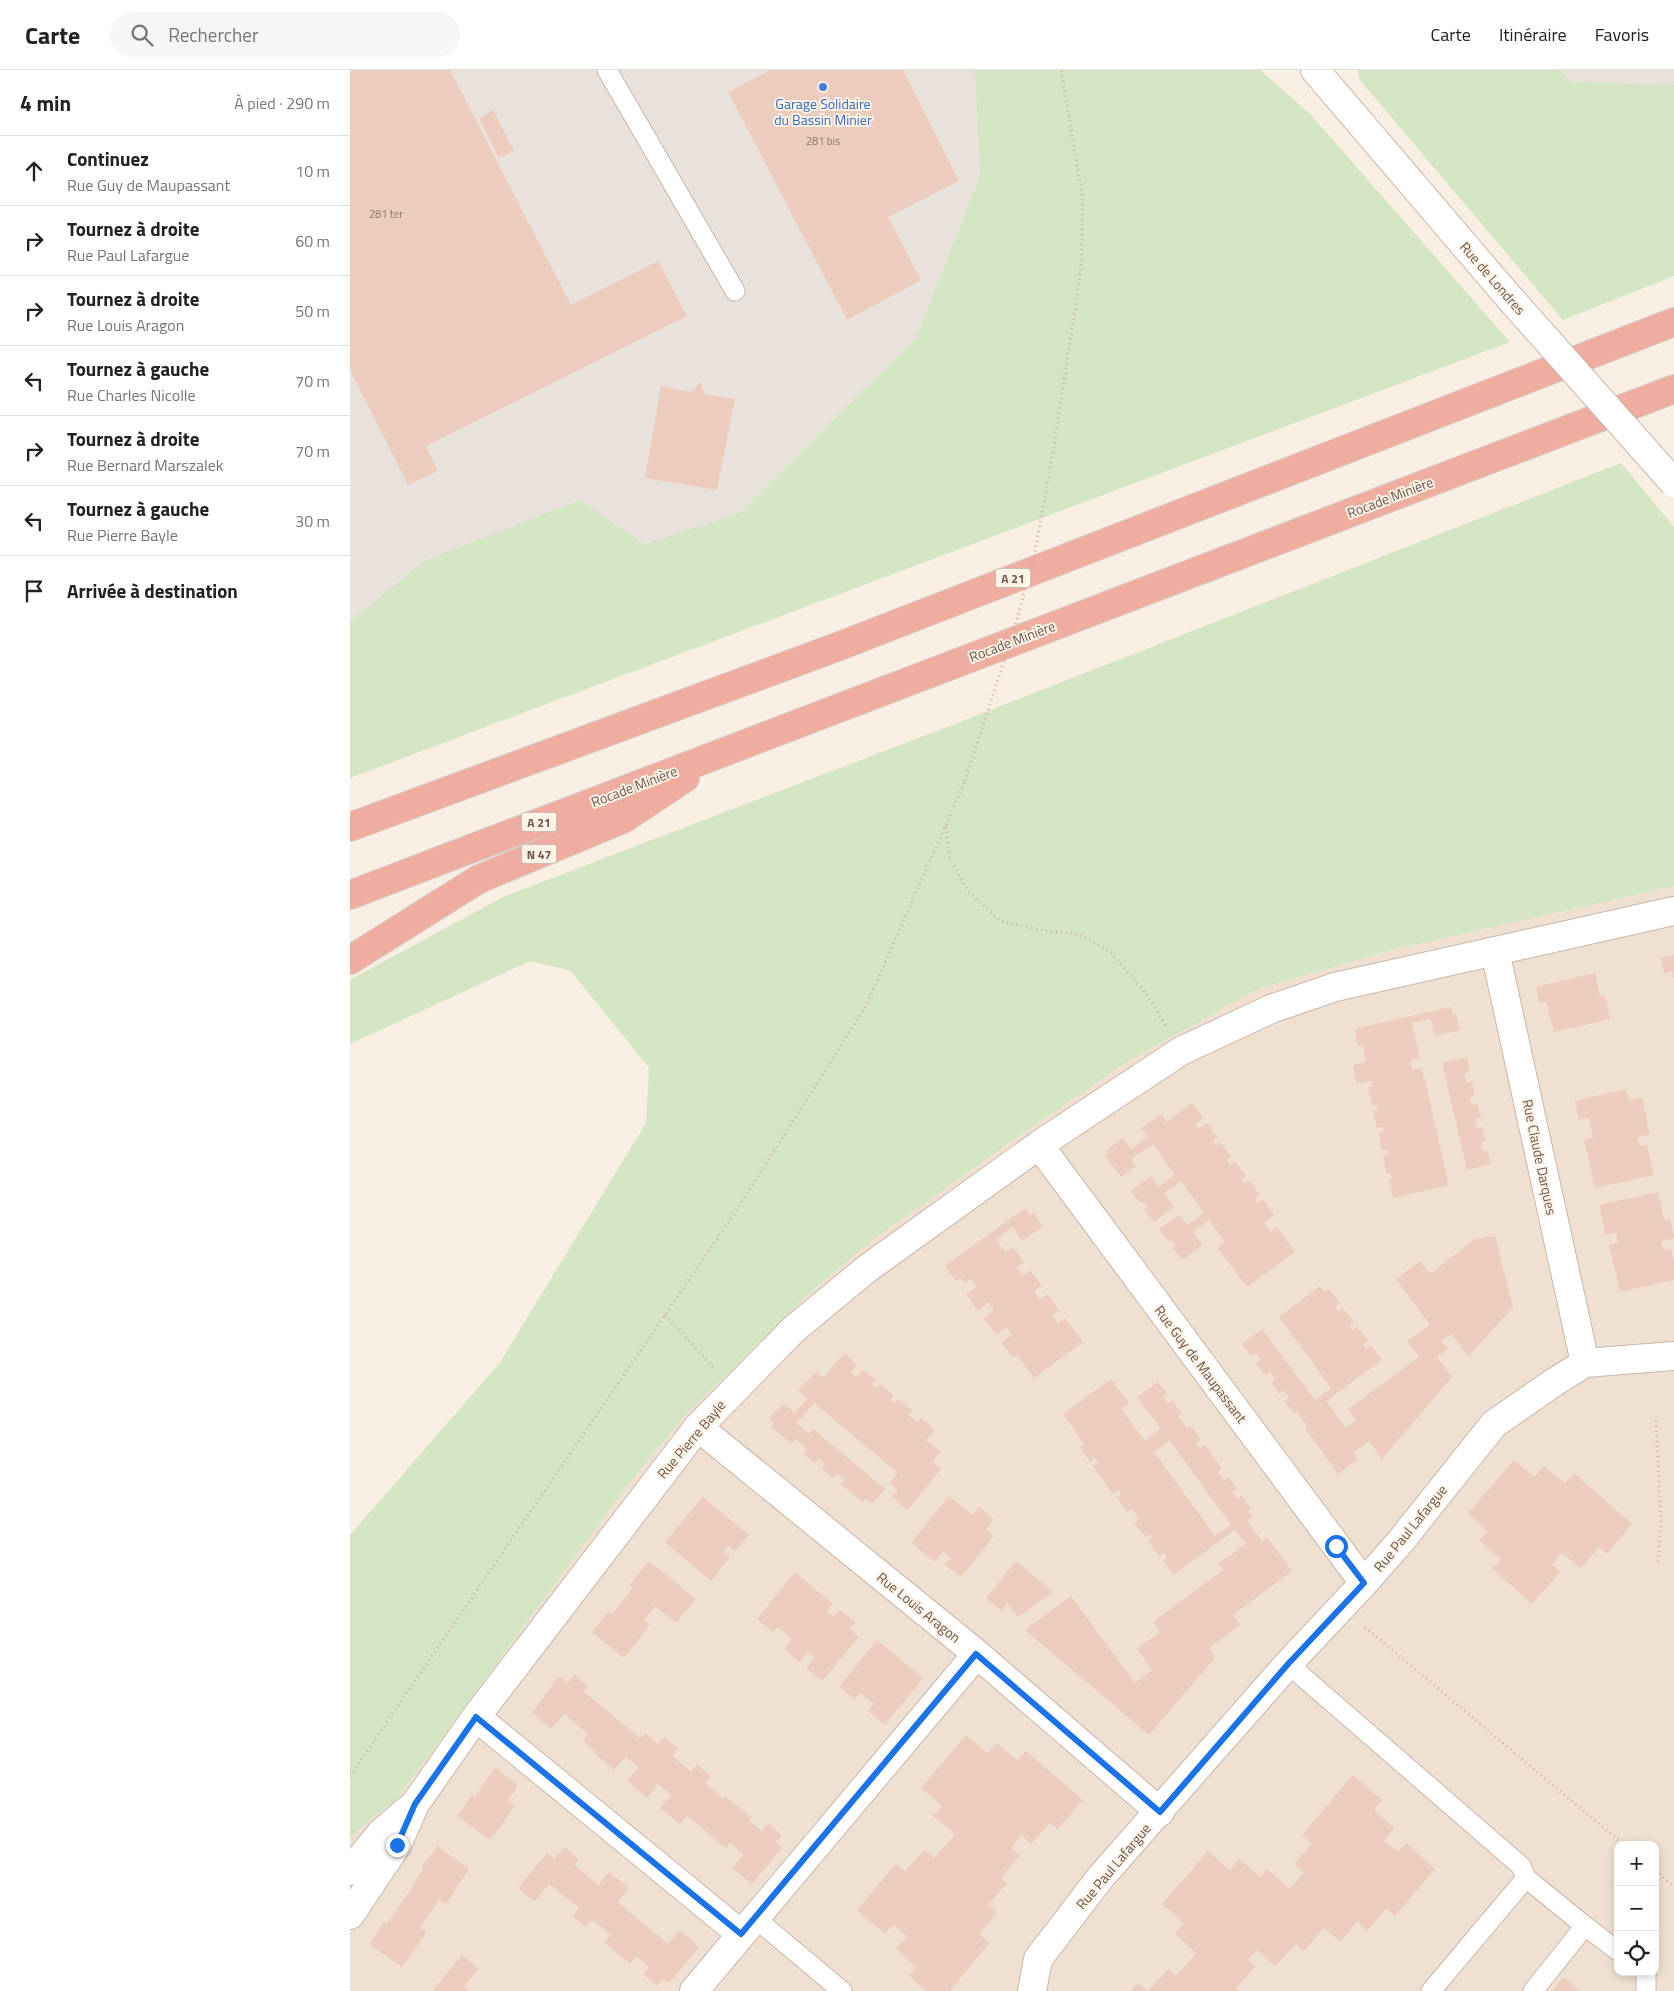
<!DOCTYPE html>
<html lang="fr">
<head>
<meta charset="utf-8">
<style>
	body { margin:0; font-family:"Titillium Web",sans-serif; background:#f6f6f6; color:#222 }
	.controls { position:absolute; right:15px; bottom:15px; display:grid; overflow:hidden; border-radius:10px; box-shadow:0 2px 8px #0003 }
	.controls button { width:45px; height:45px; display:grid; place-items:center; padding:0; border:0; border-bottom:1px solid #e0e0e0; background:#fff; color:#222; font:25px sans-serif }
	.stop { position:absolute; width:15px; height:15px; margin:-11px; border:4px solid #1a73e8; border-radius:50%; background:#fff }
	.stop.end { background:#1a73e8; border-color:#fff; box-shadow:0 1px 5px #0008 }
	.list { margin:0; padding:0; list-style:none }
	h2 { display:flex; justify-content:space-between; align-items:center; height:65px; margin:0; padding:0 20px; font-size:21px }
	h2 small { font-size:16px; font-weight:400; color:#767676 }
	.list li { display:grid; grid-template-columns:32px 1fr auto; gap:15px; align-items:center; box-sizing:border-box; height:70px; padding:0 20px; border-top:1px solid #e0e0e0 }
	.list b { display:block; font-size:19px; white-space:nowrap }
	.list p { margin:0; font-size:16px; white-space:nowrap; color:#767676 }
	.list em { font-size:16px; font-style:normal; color:#767676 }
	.icon { flex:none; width:28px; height:28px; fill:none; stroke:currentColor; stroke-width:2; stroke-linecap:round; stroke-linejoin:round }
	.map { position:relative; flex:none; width:1324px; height:1921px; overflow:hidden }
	header { display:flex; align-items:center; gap:30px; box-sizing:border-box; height:70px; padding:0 25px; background:#fff; border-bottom:1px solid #e0e0e0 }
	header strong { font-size:24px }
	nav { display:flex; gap:28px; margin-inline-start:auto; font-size:18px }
	.search { width:350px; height:45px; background:#f6f6f6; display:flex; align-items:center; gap:12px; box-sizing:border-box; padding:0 18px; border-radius:28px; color:#767676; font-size:19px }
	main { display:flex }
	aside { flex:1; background:#fff }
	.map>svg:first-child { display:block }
</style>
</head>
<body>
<header>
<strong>Carte</strong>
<div class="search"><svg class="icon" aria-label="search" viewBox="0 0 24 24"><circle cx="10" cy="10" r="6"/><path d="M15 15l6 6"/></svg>Rechercher</div>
<nav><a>Carte</a><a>Itinéraire</a><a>Favoris</a></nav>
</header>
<main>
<aside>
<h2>4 min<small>À pied · 290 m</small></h2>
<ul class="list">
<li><svg class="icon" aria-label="ahead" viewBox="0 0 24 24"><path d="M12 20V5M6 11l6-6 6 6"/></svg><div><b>Continuez</b><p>Rue Guy de Maupassant</p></div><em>10 m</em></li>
<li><svg class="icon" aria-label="right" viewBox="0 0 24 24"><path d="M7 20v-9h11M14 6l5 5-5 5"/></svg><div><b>Tournez à droite</b><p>Rue Paul Lafargue</p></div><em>60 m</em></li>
<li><svg class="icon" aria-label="right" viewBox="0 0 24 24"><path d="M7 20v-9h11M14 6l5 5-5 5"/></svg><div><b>Tournez à droite</b><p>Rue Louis Aragon</p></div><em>50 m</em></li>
<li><svg class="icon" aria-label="left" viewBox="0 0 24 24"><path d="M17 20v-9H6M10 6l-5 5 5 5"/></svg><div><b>Tournez à gauche</b><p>Rue Charles Nicolle</p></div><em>70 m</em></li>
<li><svg class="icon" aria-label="right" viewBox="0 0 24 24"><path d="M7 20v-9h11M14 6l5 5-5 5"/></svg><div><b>Tournez à droite</b><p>Rue Bernard Marszalek</p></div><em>70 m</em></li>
<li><svg class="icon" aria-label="left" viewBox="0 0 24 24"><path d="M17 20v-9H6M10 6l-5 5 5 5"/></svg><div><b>Tournez à gauche</b><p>Rue Pierre Bayle</p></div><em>30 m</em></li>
<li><svg class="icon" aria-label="arrive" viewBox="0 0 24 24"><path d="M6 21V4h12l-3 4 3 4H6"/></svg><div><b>Arrivée à destination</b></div></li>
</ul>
</aside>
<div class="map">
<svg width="1324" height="1921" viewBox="0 0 1324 1921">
	<rect width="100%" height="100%" fill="#f9eee2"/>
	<path fill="#f0e0d1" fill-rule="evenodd" d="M1324 816V1921H0V1768L23 1747 46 1730 282 1409 340 1340 455 1227 525 1168 676 1061 780 990 908 919 1041 880ZM1268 1775H1305V1902H1268Z"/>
	<path fill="#e9e1dc" d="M0 0H625L630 105 566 268 388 444 0 568Z
		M1208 0H1324V92Z"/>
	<path fill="#d3e5c2" d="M625 0H910L960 44 1160 272 0 708V552L74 491 230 430 294 474 388 444 566 268 630 105Z
		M1008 0H1208L1223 12 1324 15V206L1213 250 1009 9Z
		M1271 393 1324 457V816L1041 880 908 919 780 990 676 1061 525 1168 455 1227 340 1340 282 1409 46 1730 23 1747 0 1768V1465L149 1294 296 1053 299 998 221 901 180 891 0 974V910L153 827 605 654Z"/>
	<path fill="#ecccbc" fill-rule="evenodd" d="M0 0H100L221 235 308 191 337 246 76 376 88 401 58 415 0 300Z
		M421 0H553L609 111 538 147 571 210 497 250 378 22Z
		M143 40 164 81 149 88 129 48Z
		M351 312 354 324 385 329 367 420 295 408 311 316 341 322Z
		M1324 885V907H1323L1322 902 1314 903 1311 888Z
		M1245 903 1250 926 1255 925 1260 949 1204 962 1196 931 1189 933 1186 917Z
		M1101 937 1103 945 1106 944 1110 960 1085 966 1081 949 1062 953 1070 988 1060 990 1062 1000 1072 998 1099 1115 1043 1128 1039 1110 1042 1109 1041 1103 1037 1104 1033 1086 1039 1085 1038 1080 1032 1081 1028 1063 1034 1062 1033 1057 1027 1058 1023 1041 1028 1039 1027 1034 1022 1035 1018 1017 1023 1016 1022 1010 1007 1014 1003 995 1016 992 1012 975 1008 976 1004 959Z
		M1117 987 1120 1002 1114 1003 1117 1013 1122 1011 1125 1025 1120 1027 1122 1035 1127 1034 1131 1048 1125 1049 1127 1058 1132 1057 1136 1071 1131 1072 1133 1081 1137 1080 1141 1094 1117 1100 1092 993Z
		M1276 1019 1279 1030 1292 1027 1300 1064 1287 1067 1290 1076 1297 1075 1304 1105 1245 1118 1234 1070 1243 1068 1239 1048 1229 1050 1225 1031Z
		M842 1033 853 1048 846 1054 848 1059 857 1053 867 1067 863 1071 866 1075 870 1072 881 1087 877 1090 880 1095 885 1091 896 1106 891 1109 894 1114 899 1110 910 1125 905 1128 908 1133 913 1129 924 1145 914 1153 921 1162 927 1157 945 1182 897 1217 867 1177 875 1172 859 1150 843 1162 852 1176 832 1190 823 1178 826 1175 821 1169 818 1171 809 1159 829 1145 838 1155 854 1143 831 1111 814 1123 824 1137 804 1152 794 1139 798 1137 792 1131 790 1133 781 1121 801 1106 809 1117 825 1105 803 1074 781 1089 786 1096 771 1107 755 1086 759 1083 757 1080 773 1068 781 1079 798 1067 791 1058 812 1044 817 1052Z
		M1308 1122 1314 1150 1320 1149 1324 1166V1168L1311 1171 1314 1181 1321 1179 1324 1193V1210L1270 1222 1259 1175 1268 1173 1266 1163 1256 1165 1249 1135Z
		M675 1138 680 1145 683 1142 693 1156 672 1171 662 1157 646 1170 655 1182 663 1177 674 1192 667 1198 673 1206 680 1200 692 1216 684 1221 690 1230 698 1224 709 1240 702 1245 708 1254 715 1248 733 1272 684 1308 667 1285 663 1288 651 1272 662 1265 656 1257 646 1265 633 1248 644 1240 638 1232 628 1241 616 1224 627 1217 621 1209 615 1213 611 1208 606 1211 595 1196Z
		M1145 1166 1163 1237 1118 1287 1102 1264 1091 1271 1098 1279 1087 1287 1102 1307 1032 1389 1019 1371 1003 1383 1008 1389 988 1404 955 1358 957 1356 947 1342 944 1343 934 1331 939 1328 933 1320 929 1324 921 1312 925 1309 920 1302 915 1305 906 1293 911 1290 906 1283 901 1286 892 1274 912 1259 965 1330 981 1318 929 1247 970 1216 974 1222 979 1219 990 1233 985 1237 988 1241 993 1238 1004 1252 999 1256 1003 1260 1007 1257 1018 1271 1013 1274 1016 1279 1021 1275 1032 1290 976 1331 996 1358 1006 1350 998 1339 1069 1287 1057 1271 1080 1255 1046 1209 1070 1191 1080 1204 1125 1169Z
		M494 1283 507 1295 501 1303 506 1307 513 1300 526 1310 522 1315 526 1318 530 1314 544 1325 540 1330 544 1333 548 1329 562 1340 558 1345 568 1353 571 1348 585 1360 576 1370 591 1382 583 1392 591 1399 557 1440 542 1427 548 1420 539 1413 548 1403 464 1333 447 1353 459 1364 463 1359 535 1419 522 1434 516 1428 512 1432 490 1414 494 1410 487 1404 483 1408 472 1399 475 1395 469 1389 465 1393 453 1384 457 1379 445 1369 441 1373 421 1357 424 1353 419 1348 434 1334 445 1343 457 1328 448 1320 467 1302 473 1308Z
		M761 1309 779 1333 771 1339 795 1371 811 1359 787 1327 808 1312 817 1323 813 1327 818 1334 822 1330 832 1344 828 1346 837 1358 841 1356 851 1369 846 1373 850 1378 855 1375 872 1399 868 1403 874 1410 878 1407 887 1419 882 1422 887 1429 891 1425 901 1439 898 1441 902 1447 897 1451 912 1471 917 1467 942 1501 883 1545 890 1555 859 1578 865 1588 799 1665 675 1560 721 1526 785 1613 802 1600 787 1579 810 1562 803 1552 873 1500 868 1494 896 1474 885 1460 823 1505 813 1491 817 1488 814 1483 809 1486 798 1471 803 1468 800 1464 795 1467 784 1452 789 1449 782 1439 777 1442 767 1428 771 1425 769 1420 763 1424 743 1396 748 1393 745 1388 740 1392 730 1377 734 1374 713 1344ZM820 1371 881 1455 865 1466 804 1382Z
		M1164 1390 1184 1407 1194 1396 1215 1413 1224 1403 1282 1454 1257 1484 1249 1477 1231 1498 1212 1483 1202 1495 1210 1502 1182 1534 1142 1499 1151 1489 1129 1471 1137 1461 1118 1443Z
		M599 1426 622 1445 629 1437 644 1449 636 1460 644 1466 611 1507 595 1495 601 1488 593 1481 585 1492 561 1473Z
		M353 1427 399 1465 385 1481 378 1476 374 1482 380 1487 361 1511 315 1472Z
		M299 1491 346 1529 326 1553 305 1536 294 1550 300 1555 274 1588 242 1562 259 1541 262 1544 283 1518 279 1515Z
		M666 1491 703 1522 668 1547 657 1533 652 1541 636 1528Z
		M445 1502 483 1534 477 1541 484 1547 490 1540 506 1552 499 1559 509 1567 472 1611 456 1598 465 1588 458 1582 449 1592 434 1579 442 1569 428 1557 423 1562 407 1549Z
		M527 1570 573 1608 535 1655 518 1641 524 1634 510 1623 505 1630 489 1617Z
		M224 1605 238 1616 233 1621 290 1668 295 1663 308 1674 314 1667 328 1679 322 1685 341 1702 347 1694 361 1706 355 1713 374 1729 375 1726 401 1747 399 1750 412 1761 418 1753 432 1765 426 1772 432 1778 402 1814 382 1798 393 1784 380 1773 376 1778 337 1746 330 1754 310 1738 321 1725 308 1714 297 1728 277 1711 289 1697 276 1687 264 1700 244 1683 245 1681 233 1671 238 1664 214 1644 201 1659 182 1643 209 1606 217 1613Z
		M616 1665 637 1683 647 1673 667 1690 676 1681 733 1730 708 1759 700 1753 681 1774 671 1765 661 1778 670 1785 651 1808 657 1813 638 1835 647 1842 629 1864 639 1873 600 1921H576L559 1906 566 1897 546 1879 557 1867 543 1855 535 1864 507 1840 546 1794 555 1801 574 1780 584 1788 605 1764 583 1746 592 1736 571 1718Z
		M145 1697 168 1716 158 1731 165 1736 140 1770 107 1746 122 1725 125 1727Z
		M1003 1705 1032 1730 1024 1740 1044 1758 1034 1771 1048 1782 1056 1773 1085 1799 1045 1846 1036 1838 1017 1861 1007 1852 990 1872 974 1858 953 1882 946 1874 925 1896 907 1880 898 1890 905 1897 886 1918 890 1921H798L818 1899 826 1906 846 1883 825 1864 834 1853 812 1834 858 1781 880 1800 889 1789 910 1807 917 1799 940 1819 954 1803 944 1794 962 1773 952 1765Z
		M87 1776 119 1799 96 1834 89 1830 70 1858 77 1862 52 1897 19 1874 34 1852 37 1854 64 1814 73 1799 71 1798Z
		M215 1777 229 1789 224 1795 248 1815 259 1802 279 1818 268 1832 318 1874 330 1860 349 1877 319 1913 313 1909 307 1916 293 1904 299 1897 286 1886 280 1894 255 1873 261 1865 242 1850 236 1857 223 1846 229 1838 199 1814 184 1832 168 1818 197 1783 204 1789Z
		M112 1885 129 1899 114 1917 119 1921H85L83 1920Z
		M1213 1907 1230 1921H1202Z
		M788 1913 798 1921H781Z"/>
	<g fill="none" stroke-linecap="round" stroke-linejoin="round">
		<defs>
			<path id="lane" d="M257 0 385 221
				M938 1594 1171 1796 1176 1808 1235 1856 1183 1921
				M405 1848 492 1921
				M1235 1856 1268 1881
				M1081 1921 1176 1808
				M1296 1921V1902"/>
			<path id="street" d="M1145 881 1235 1293
				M689 1075 1014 1513
				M348 1357 627 1584 810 1742
				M126 1647 391 1864
				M0 1801 31 1763 59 1739
				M0 1845 47 1775 65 1734 126 1647 348 1357 444 1259 518 1198 689 1075 831 981 921 939 985 917 1324 841
				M344 1921 627 1584
				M682 1921 688 1889 750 1808 938 1594 1014 1513 1050 1472 1144 1354 1203 1313 1235 1293 1324 1286"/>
			<path id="secondary" d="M965 0 1157 225"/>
			<path id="highway" d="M0 757 487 577 1324 252
				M0 825 1324 319
				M0 890 129 809 273 749 335 708"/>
		</defs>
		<use href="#lane" stroke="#c9b6aa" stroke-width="21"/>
		<use href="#street" stroke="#c9b6aa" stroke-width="30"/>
		<use href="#secondary" stroke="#ceb7aa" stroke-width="30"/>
		<use href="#highway" stroke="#d6cfcd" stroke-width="30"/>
		<path stroke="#d0afa0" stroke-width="3" stroke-dasharray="1 4" stroke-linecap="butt" d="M703 383 731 199 733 130 711 0
			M596 757 599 786 618 821 650 851 690 860 729 864 761 883 795 922 816 956
			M315 1245 364 1298
			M1306 1351 1311 1451 1308 1494
			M1015 1557 1274 1775
			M0 1706 386 1141 516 936 615 711
			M1305 1801 1324 1817"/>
		<use href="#lane" stroke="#fff" stroke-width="19"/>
		<use href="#street" stroke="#fff" stroke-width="28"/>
		<use href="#secondary" stroke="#fff" stroke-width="28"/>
		<use href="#highway" stroke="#eead9e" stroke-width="28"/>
		<defs>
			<path id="secondary-bridge" d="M1157 225 1324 413"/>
		</defs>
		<use href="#secondary-bridge" stroke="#ceb7aa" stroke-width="30" stroke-linecap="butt"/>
		<path stroke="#d0afa0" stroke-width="3" stroke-dasharray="1 4" stroke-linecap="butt" d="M615 711 665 557 685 482 703 383"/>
		<use href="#secondary-bridge" stroke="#fff" stroke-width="28"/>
	</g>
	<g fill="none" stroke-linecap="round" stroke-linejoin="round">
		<path stroke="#1a73e8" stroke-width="6" d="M47 1775 65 1734 126 1647 391 1864 626 1584 810 1742 938 1594 1014 1513 986 1476"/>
	</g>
	<circle fill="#3f7fe0" stroke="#fdf3e7" stroke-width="2" cx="473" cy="17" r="5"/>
	<g text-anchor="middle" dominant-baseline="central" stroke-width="4" stroke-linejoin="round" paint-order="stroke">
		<g font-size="11" fill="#8e7367">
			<text x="473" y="71">281 bis</text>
			<text x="36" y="144">281 ter</text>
		</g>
		<g fill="#fdf3e7" stroke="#99847a" stroke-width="1">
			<rect x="645.5" y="498.5" width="35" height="19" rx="4"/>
			<rect x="171.5" y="742.5" width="35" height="19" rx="4"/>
			<rect x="171.5" y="774.5" width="35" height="19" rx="4"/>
		</g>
		<g font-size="12" font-weight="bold" fill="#6e554b">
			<text x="663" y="508">A 21</text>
			<text x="189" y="752">A 21</text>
			<text x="189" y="784">N 47</text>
		</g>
		<g font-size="14" fill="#366cbe" stroke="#fdf3e7">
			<text x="473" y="33">Garage Solidaire<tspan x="473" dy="16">du Bassin Minier</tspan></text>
		</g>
		<g font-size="14" fill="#6e554b" stroke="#fdf3e7">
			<text transform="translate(1143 208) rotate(49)">Rue de Londres</text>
			<text transform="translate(1040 427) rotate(-21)">Rocade Minière</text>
			<text transform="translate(662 571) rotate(-21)">Rocade Minière</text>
			<text transform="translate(284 716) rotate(-21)">Rocade Minière</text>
			<text transform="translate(1190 1087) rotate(78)">Rue Claude Darques</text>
			<text transform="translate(851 1294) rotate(53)">Rue Guy de Maupassant</text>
			<text transform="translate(341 1369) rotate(-50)">Rue Pierre Bayle</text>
			<text transform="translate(1060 1458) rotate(-51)">Rue Paul Lafargue</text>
			<text transform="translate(569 1537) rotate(39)">Rue Louis Aragon</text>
			<text transform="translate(763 1796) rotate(-50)">Rue Paul Lafargue</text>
		</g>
	</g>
</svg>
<div class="controls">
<button>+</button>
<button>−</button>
<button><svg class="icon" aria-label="locate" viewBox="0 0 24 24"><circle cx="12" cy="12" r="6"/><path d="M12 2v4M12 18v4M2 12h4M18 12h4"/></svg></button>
</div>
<div class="stop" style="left:986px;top:1476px"></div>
<div class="stop end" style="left:47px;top:1775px"></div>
</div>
</main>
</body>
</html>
